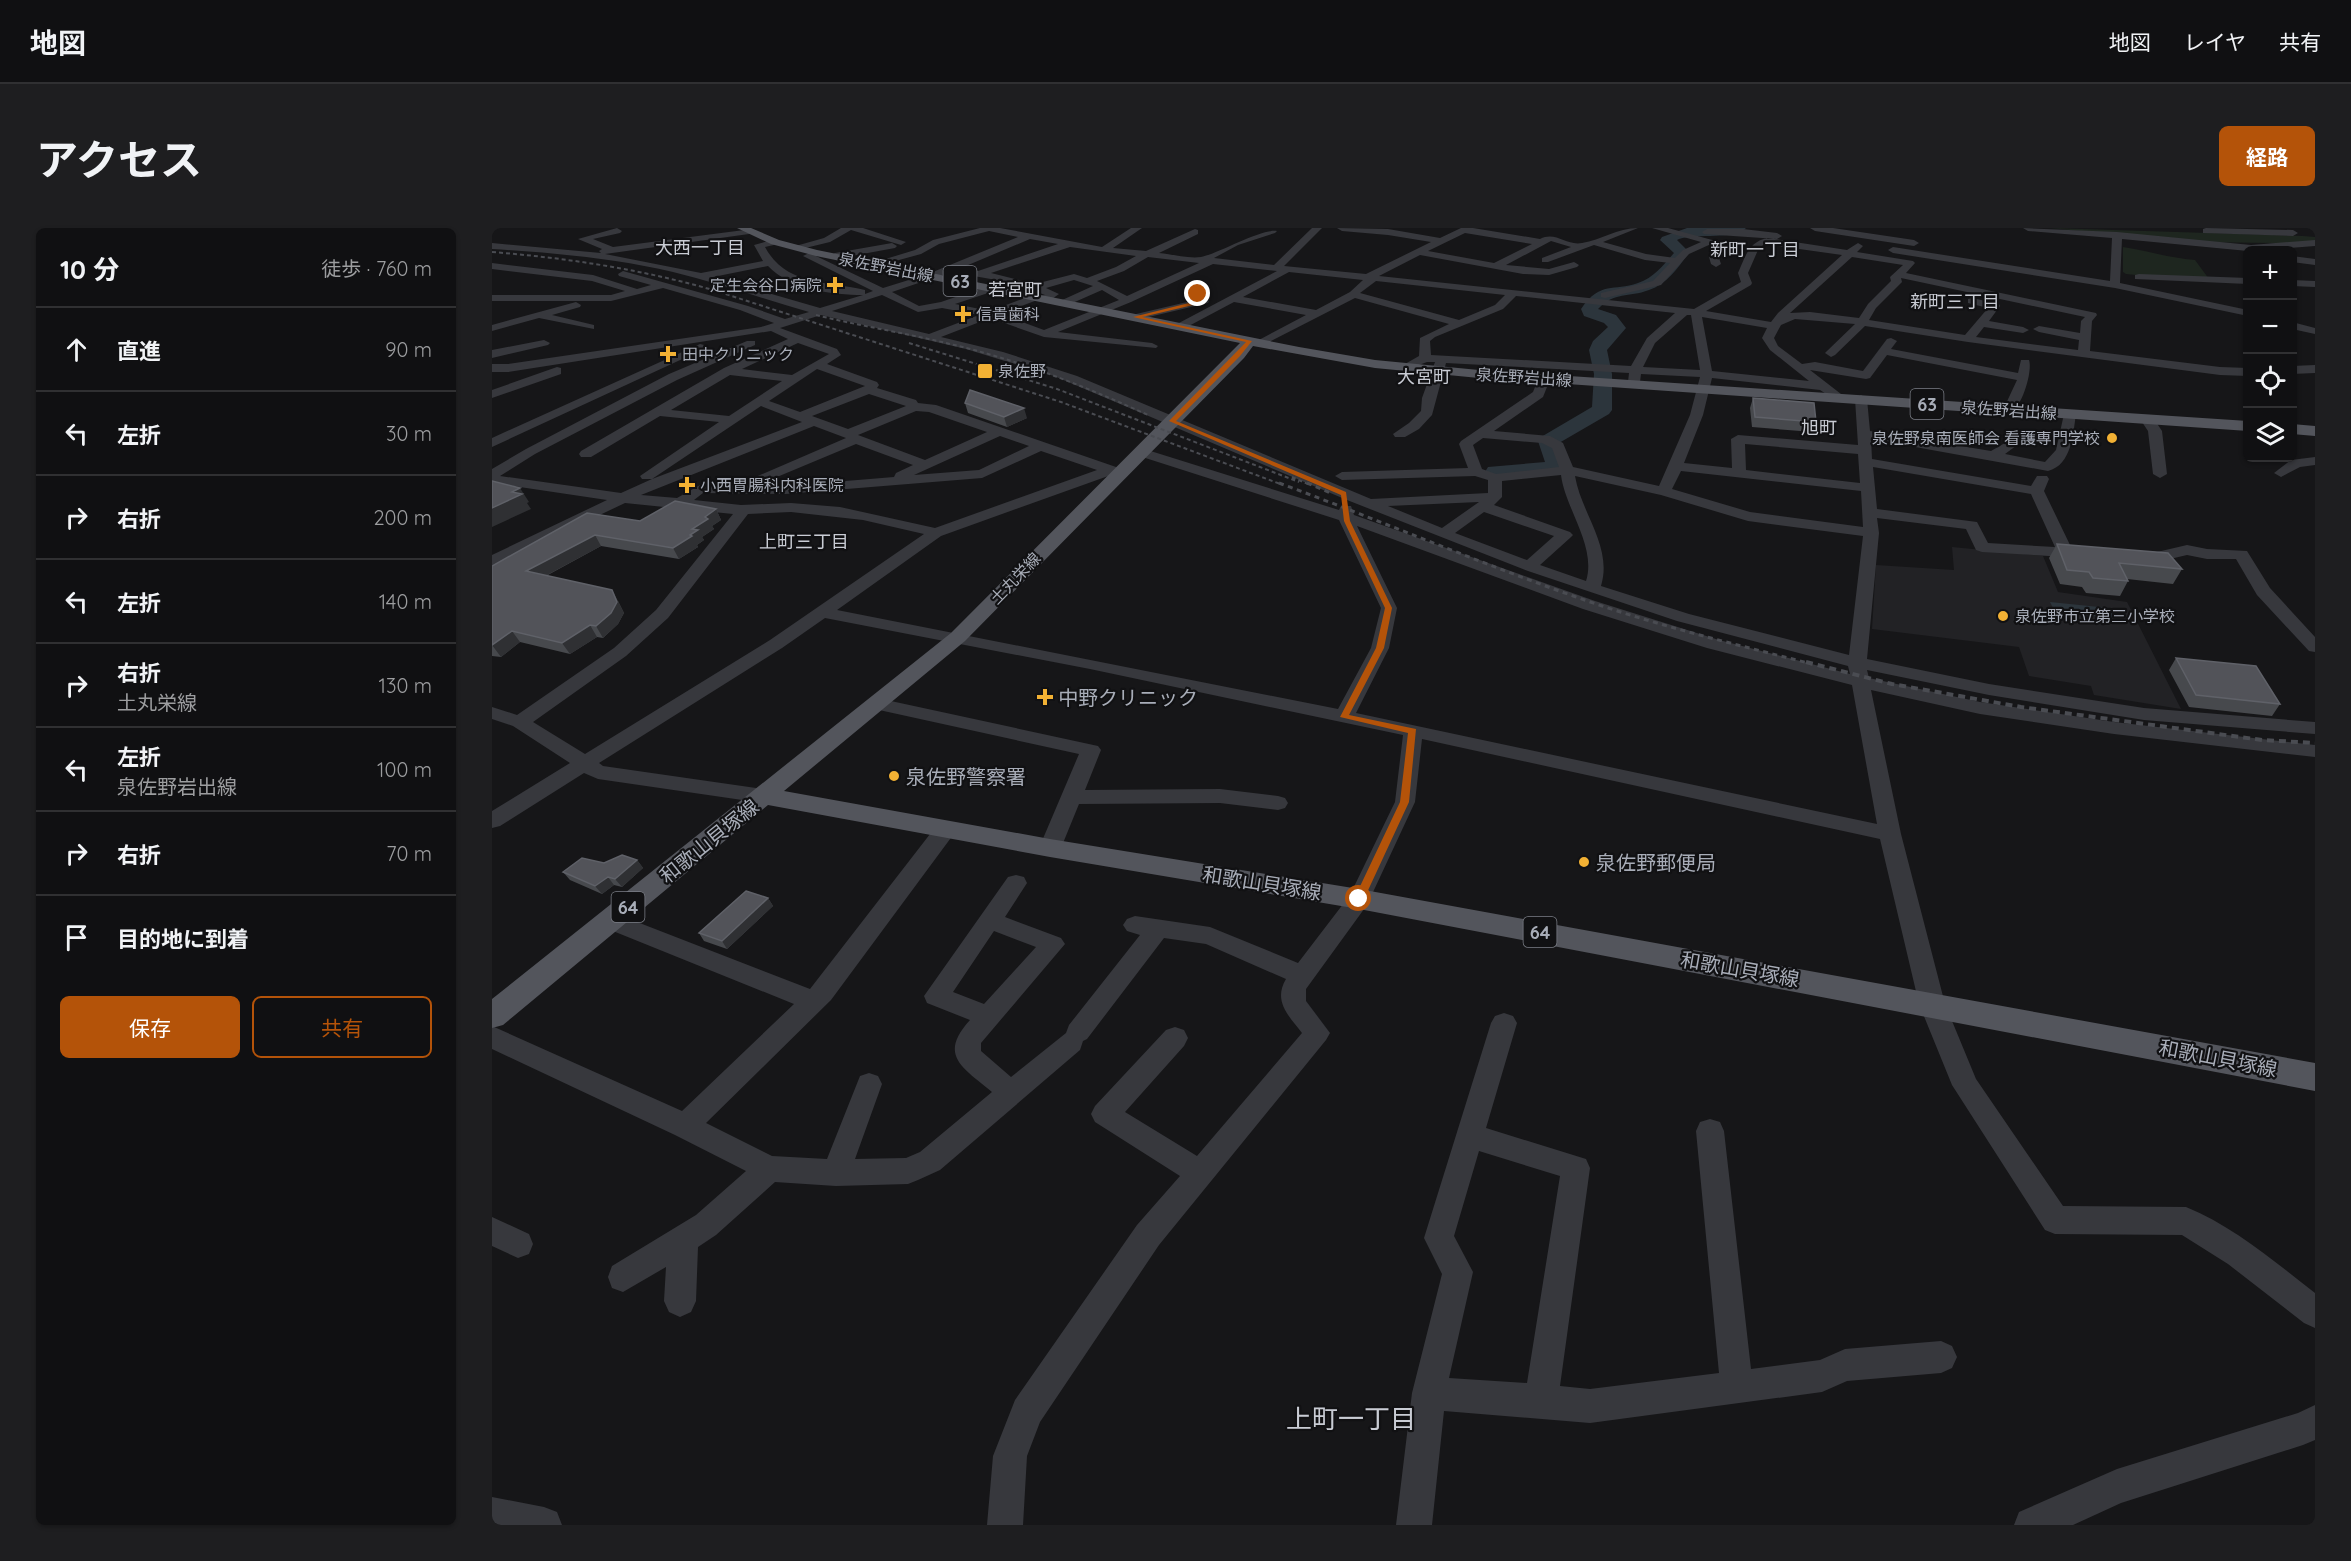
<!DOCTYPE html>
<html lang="ja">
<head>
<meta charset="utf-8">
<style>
	body { margin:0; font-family:Quicksand,"Noto Sans JP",sans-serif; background:#1e1e20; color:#f1f3f6 }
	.controls { position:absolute; right:18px; top:18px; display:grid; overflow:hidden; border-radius:9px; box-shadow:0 2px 4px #0004 }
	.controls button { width:54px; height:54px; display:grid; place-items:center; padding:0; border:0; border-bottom:2px solid #303032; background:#101012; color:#f1f3f6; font:30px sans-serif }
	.stop { position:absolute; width:18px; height:18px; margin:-14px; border:4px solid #b45309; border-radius:50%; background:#fff }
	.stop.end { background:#b45309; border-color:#fff; box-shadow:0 2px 6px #0008 }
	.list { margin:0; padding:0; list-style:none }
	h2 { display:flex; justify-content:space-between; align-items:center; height:78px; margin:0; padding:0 24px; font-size:26px }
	h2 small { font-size:20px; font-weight:400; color:#9c9d9f }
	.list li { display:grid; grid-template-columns:39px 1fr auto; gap:18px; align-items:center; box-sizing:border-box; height:84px; padding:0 24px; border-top:2px solid #303032 }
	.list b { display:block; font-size:22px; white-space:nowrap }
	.list p { margin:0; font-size:20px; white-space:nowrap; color:#9c9d9f }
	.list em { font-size:20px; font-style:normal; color:#9c9d9f }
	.actions { display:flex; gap:12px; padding:18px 24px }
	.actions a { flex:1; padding:14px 0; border:2px solid #b45309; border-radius:9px; text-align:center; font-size:21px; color:#b45309 }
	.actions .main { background:#b45309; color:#fff }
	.icon { flex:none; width:33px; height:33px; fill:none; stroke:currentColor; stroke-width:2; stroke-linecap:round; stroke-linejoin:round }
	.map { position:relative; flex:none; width:1823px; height:1297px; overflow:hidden; border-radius:9px }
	header { display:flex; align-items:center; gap:36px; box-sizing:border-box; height:84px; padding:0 30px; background:#101012; border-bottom:2px solid #303032 }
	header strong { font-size:28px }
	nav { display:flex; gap:33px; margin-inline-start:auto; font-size:21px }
	.intro { display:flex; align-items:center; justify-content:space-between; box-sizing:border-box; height:144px; padding:0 36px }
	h1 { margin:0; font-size:42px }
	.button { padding:15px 27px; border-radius:9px; background:#b45309; color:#fff; font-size:21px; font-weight:700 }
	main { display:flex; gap:36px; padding:0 36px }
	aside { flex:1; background:#101012; border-radius:9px; box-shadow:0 2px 4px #0004 }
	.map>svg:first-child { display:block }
</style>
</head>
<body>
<header>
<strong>地図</strong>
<nav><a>地図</a><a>レイヤ</a><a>共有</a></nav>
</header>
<div class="intro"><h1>アクセス</h1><a class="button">経路</a></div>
<main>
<aside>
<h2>10 分<small>徒歩 · 760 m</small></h2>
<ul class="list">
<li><svg class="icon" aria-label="ahead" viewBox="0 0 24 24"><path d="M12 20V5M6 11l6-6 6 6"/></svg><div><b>直進</b></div><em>90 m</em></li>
<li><svg class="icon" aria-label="left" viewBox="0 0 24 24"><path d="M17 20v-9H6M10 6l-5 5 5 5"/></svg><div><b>左折</b></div><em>30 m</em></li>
<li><svg class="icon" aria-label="right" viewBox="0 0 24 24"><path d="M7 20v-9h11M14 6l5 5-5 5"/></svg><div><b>右折</b></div><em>200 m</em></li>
<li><svg class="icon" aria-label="left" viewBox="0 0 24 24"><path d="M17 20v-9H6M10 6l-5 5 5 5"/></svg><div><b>左折</b></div><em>140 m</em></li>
<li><svg class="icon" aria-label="right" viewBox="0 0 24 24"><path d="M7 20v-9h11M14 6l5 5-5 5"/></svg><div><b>右折</b><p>土丸栄線</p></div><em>130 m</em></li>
<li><svg class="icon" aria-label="left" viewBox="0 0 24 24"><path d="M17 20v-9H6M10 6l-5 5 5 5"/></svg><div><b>左折</b><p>泉佐野岩出線</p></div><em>100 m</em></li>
<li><svg class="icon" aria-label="right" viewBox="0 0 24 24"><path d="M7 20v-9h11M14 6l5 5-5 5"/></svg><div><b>右折</b></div><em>70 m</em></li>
<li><svg class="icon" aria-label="arrive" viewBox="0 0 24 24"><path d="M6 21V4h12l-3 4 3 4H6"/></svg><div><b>目的地に到着</b></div></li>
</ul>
<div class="actions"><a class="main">保存</a><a>共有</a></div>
</aside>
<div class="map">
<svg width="1823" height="1297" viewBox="0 0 1823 1297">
	<rect width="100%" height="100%" fill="#161618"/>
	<path fill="#222225" d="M1460 319 1551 328 1566 364 1635 374 1689 481 1602 467 1599 458 1537 448 1527 419 1380 401 1384 337 1462 342Z"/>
	<path fill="#1e261f" d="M1558 0 1811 8 1823 9V14L1787 17 1781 15 1703 14Z
		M1631 19C1656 23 1678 30 1703 32L1717 51 1664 49 1634 46 1631 44Z"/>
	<path fill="#2c353c" d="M1558 374 1617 380 1622 390 1563 384Z"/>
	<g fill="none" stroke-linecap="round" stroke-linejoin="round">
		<path fill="#2c353c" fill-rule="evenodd" d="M1195 0H1254C1243 12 1205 5 1187 11L1185 12 1197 24C1187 39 1175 56 1157 62 1136 70 1123 63 1106 81L1124 87 1134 100 1115 122 1120 146V182L1117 186 1067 215 1076 238C1067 251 1020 249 1004 251L996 249 993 244 996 239 1053 234 1046 213 1049 209 1100 179 1102 146 1097 122 1101 113 1116 99 1112 95 1092 88 1089 81C1109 52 1121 64 1146 55 1162 50 1172 36 1182 25L1168 12 1170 9Z"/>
		<path fill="#37383d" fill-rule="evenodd" d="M125 0 130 3 128 5 101 11 121 19 260 1 262 3 257 6 113 26 209 45 271 33 262 17 283 11 288 14 286 16 273 19C294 58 335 53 373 62V66L381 63 311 28 321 23H327L329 25 324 28 391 60 436 46 526 9 497 3 447 16 429 26 385 38 377 36 423 22 441 12 488 0H508L610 19 639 0H650L621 20 654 23 703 1 706 2V6L667 25C679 26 697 31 709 29 725 26 770 0 785 3L783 5 746 17 722 30 782 37 820 0H830L792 38 874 46 939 14 896 7 850 3 845 0 896 1 948 10 969 0H981L1048 11C1064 3 1074 18 1090 15 1109 12 1125 0 1146 0L1111 14 1154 26 1183 30 1191 22 1209 14 1160 0H1176L1246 19 1227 30 1229 36 1224 39 1219 36 1217 29 1232 20 1219 16 1197 26 1169 57 1113 70 1109 69V65L1161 53 1178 35 1153 32 1102 17 1056 34H1050V30L1079 19 1059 13 1014 37 1057 41 1082 34 1087 37 1085 39 1057 47 1031 46 928 27 887 48 1202 81 1249 54 1246 45C1253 29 1257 13 1276 10L1355 22 1366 15 1371 18 1365 24 1421 33 1423 35 1414 45 1604 85 1605 87 1600 93 1598 123 1728 139 1756 140V148L1728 147 1476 114 1373 98 1343 127 1339 129 1333 125 1335 123 1363 96 1303 91 1289 97 1282 110 1286 118 1310 136 1323 134 1371 143 1395 111 1399 110 1405 113 1399 121 1526 145 1529 132H1537C1541 144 1529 182 1517 186L1511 182 1525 152 1395 127 1378 150 1374 151 1318 142 1349 166 1351 169 1345 173 1328 162 1220 150 1211 187 1192 235 1240 240 1239 211 1246 207 1366 217 1363 171 1369 167 1375 171 1378 203 1499 223 1525 208 1532 212 1513 226 1553 234 1564 222 1572 186 1573 183H1583L1584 186C1581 205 1580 237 1556 243L1379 211 1380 231 1539 258 1545 248H1555L1557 251 1552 263 1579 319 1598 322 1600 325 1592 330 1490 324 1484 322 1474 301 1385 290 1387 305 1375 431 1497 456 1652 480 1823 494V506L1652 492 1497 467 1375 442 1377 450 1488 474 1622 494 1823 517V529L1622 506 1488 486 1379 462 1409 606 1453 776 1484 851 1571 978 1694 979C1741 998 1783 1034 1823 1065V1100L1812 1095 1736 1036 1690 1007 1563 1006 1553 1002 1460 857 1427 776 1388 611 930 511 923 574 875 677 814 761V773L838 805 834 812 667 1017 548 1194 535 1228 531 1297H495L501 1228 523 1172 645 997 688 948 603 894 599 886 603 878 674 802 683 799 692 802 696 810 692 818 633 884 705 928 810 805C796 787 781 773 794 751L714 716 672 710 595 811 591 813 588 822 448 942 426 952 416 956 344 958 283 954 224 1007 206 1019 204 1073 199 1084 188 1089 177 1084 172 1073 174 1039 131 1064 120 1060 116 1049 120 1038 204 987 254 943 183 907 0 821V798L190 883 302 776 111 699 107 693 111 687 119 684 127 687 318 761 445 597 453 595 461 597 464 602 461 607 339 772 214 895 280 928 335 931 368 848 377 845 386 848 390 856 363 931 414 930 428 924 500 864C472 840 445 828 478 792L435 775 432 768 516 649 524 647 532 649 535 655 513 689 569 710 573 716 489 815V823L519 849 574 805 577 797 648 707 635 703 631 697 635 691 643 688 718 699 806 735 858 667 903 574 911 507 598 441 333 390 290 420 107 535 111 538 271 561 278 563 281 568 278 573 271 575 106 551 92 545 8 598 0 600V583L78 535 21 498 0 491V479L25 487 122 420 164 382 241 286 133 275 0 338V327L115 272 0 255V241L34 221 177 146 255 113H263V117L185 152 43 226 8 248 129 265 160 251H150L148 248 227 194 168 188 99 229H89L87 226 89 223 232 140 296 111 279 103 16 144H0V136H16L269 99 282 95 248 82 171 60 119 73H0V67H119L133 63 100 53 0 41V35L101 47 145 61 159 57 127 48 126 46 131 43 256 78 293 91 317 84C271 71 227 55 181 44 122 30 61 25 0 21V15L109 25 107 23 110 21 86 11ZM973 5 1040 16 1002 35 936 23ZM538 11 566 16 486 43 469 40ZM1272 16 1350 27 1286 85 1279 94 1214 83 1259 57 1260 55 1256 45 1266 22ZM578 19 644 28 624 39 595 50 582 46 543 56 499 45ZM656 29 707 35 635 68 605 53 632 43ZM1360 29 1411 37 1398 49 1399 53 1376 76 1367 90 1318 84 1298 85ZM721 36 785 43 685 96V100H693L742 74 814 87 765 113V117L769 118 863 70 957 96 928 110 927 128 913 136 919 140 935 134H943L930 170 929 183 917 195 901 206 903 209H913L927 201 940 187 954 135 1137 145 1136 154 1142 158 1148 154 1149 146 1208 149 1198 187 1167 258 1081 239 1071 215 1058 208 1002 203 1051 169 1057 154 1053 147 1049 146 1043 150 1045 154 1041 164 969 213 967 216 976 240 850 244 843 248 850 252 983 248 996 252V265L879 271 585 148 511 124 449 109 498 90 552 109 664 120 666 118 660 115 566 104 639 74ZM276 38C297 61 341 67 371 67L328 80 221 49ZM459 44 510 53 449 74 427 78 400 64ZM797 44 871 52 858 64 824 82 751 69ZM1409 50 1593 89 1589 93 1588 105 1547 98 1541 101 1547 104 1587 112 1586 122 1484 109 1492 99 1531 105 1537 102 1531 99 1497 93 1508 78 1507 76 1480 70 1476 71V75L1496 80 1473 107 1377 92 1384 80 1410 54ZM582 52 601 58 568 73V77H576L610 62 627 72 552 102 508 86 548 71 557 73 567 66 554 60ZM884 53 1013 67 1003 77 967 92 868 65ZM523 56 553 67 550 68 541 67 498 83 463 76ZM390 67 426 84 450 80 487 87 437 106 340 83ZM1024 68 1183 85 1155 110 1139 138 939 127 938 113 943 109 1011 81ZM329 87 474 121 562 148 855 272 1036 343 1185 393 1356 438 1358 446 1227 412 1103 373 862 287 859 278H849L847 282 649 220 644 221 642 224 644 227 847 292 889 380 879 420 846 481 345 382 449 308 619 247H629L631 244 624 239 444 177 426 175 424 172 385 160 387 157 385 154 335 136 349 127 345 121 288 100ZM1195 87H1199L1208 142 1151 139 1163 115ZM1210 89 1275 100 1270 110 1278 122 1317 153 1220 143ZM306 115 337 126 300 147 250 141ZM325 141 373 158 308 184 277 173ZM238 147 290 153 237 188 179 182ZM377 166 414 178 356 201 320 188ZM269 178 310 194 160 251ZM424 183 437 184 495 204 433 232 366 207ZM322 198 354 210 245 257H208L185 270 149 267ZM508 208 537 218 487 242 422 247ZM991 210 1050 215 1060 220 1067 239 1004 246 990 241 981 217ZM364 216 421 237 404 245 402 249 293 258 266 257ZM1253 216 1366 226 1368 255 1254 242ZM549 223 605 242 443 300 348 279 299 275 249 277 202 272 211 265 293 266 490 250ZM1381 239 1539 266 1563 319 1496 315 1485 294 1385 281ZM1189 243 1369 263 1371 299 1258 284 1180 261ZM1069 247C1073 280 1105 319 1094 353L1048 337 1078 310 1081 307 1078 304 1002 277 1010 269V253ZM1083 248 1169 267 1256 293 1371 308 1357 427 1197 386 1109 358C1121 319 1089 285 1083 248ZM987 274 950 300 896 278ZM299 284 371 292 432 306 278 412 93 526 41 494 134 428 176 390 256 286ZM992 284 1062 308 1035 332 963 305ZM865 298 1091 381 1215 420 1360 457 1385 596 864 485 897 420 905 380ZM502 703 544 719 492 776 461 764Z
			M349 0H371L414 14 409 17 359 2 338 14 305 22 300 19 332 10Z
			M1318 0H1341L1422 12 1427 15 1422 18 1323 3Z
			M1531 0 1625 4 1759 17 1823 12V18L1756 23 1630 11 1628 55 1756 82V88L1623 60 1401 25 1396 22 1401 19 1618 53 1620 10 1536 3Z
			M1714 0 1801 2 1806 5 1801 8 1711 5V1Z
			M1215 1H1251L1285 5 1290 8 1285 11 1212 6 1210 4Z
			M400 15 405 18 403 20 343 31 338 28 343 25Z
			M1800 28 1823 31V37L1800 34Z
			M1647 46 1756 50V56L1643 51V47Z
			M1800 52 1823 53V59L1800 58Z
			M712 70 717 73 716 75 644 92 639 89 640 87Z
			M84 74 89 77 88 79 60 87 102 97V101L47 90 0 103V97Z
			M1800 94 1823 100V106L1800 101Z
			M52 112 58 115 56 117 0 130V122Z
			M208 116 212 117V121L0 219V210Z
			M1823 137V145L1800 146V138Z
			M65 139 69 140V146L0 170V162Z
			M1655 187 1660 188 1670 203 1675 246 1668 250 1661 246 1656 203 1648 191Z
			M1823 229V237L1808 239 1789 249 1782 245 1799 232Z
			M1695 317 1715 321 1755 323 1778 360 1823 409V424L1817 423 1765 367 1744 331H1715L1695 327 1665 334 1646 333 1638 328 1646 323 1665 324Z
			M385 470 606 518 609 522 593 562 728 561 786 568 793 570 796 575 793 580 786 582 728 575 587 576 569 620 566 625 558 628 550 625 547 620 587 526 378 480 376 476 378 472Z
			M1012 785 1021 788 1025 795 994 900 1094 931 1098 940 1068 1158 1098 1161 1227 1145 1204 903 1208 894 1218 891 1228 894 1232 903 1259 1141 1328 1132 1353 1121 1449 1113 1460 1118 1465 1129 1460 1140 1449 1145 1355 1153 1330 1164 1098 1195 952 1183 940 1297H904L920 1165 950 1046 932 1010 999 795 1003 788ZM987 923 1068 948 1035 1155 957 1150 981 1044 962 1008Z
			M0 989 37 1006 41 1016 37 1026 26 1030 0 1018Z
			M1823 1177V1212L1811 1217 1629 1275 1581 1297H1522L1527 1284 1625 1241 1806 1185Z
			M0 1269 52 1279 65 1284 70 1297H0Z"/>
		<path fill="#53555c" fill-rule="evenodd" d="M245 0H259L287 12 325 22 807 119 883 132 987 142 1756 193V203L987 150 883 140 761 118 752 130 473 413 292 563 558 611 867 661 1823 835V863L867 681 558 629 276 577 11 797 0 800V771L459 405 748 115 324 28 279 16Z
			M1800 196 1823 198V208L1800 206Z"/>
		<path stroke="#4a4c52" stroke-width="2" stroke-dasharray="4 3" stroke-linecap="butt" d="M0 24C75 30 148 41 221 62L569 174 791 257
			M324 87C368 98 414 105 458 116 527 132 592 158 656 187
			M417 115 565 161 807 254
			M800 249 818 257"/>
		<path stroke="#4a4c52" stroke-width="3" stroke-dasharray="5 4.5" stroke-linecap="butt" d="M787 255C895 295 1001 341 1110 378 1179 401 1250 418 1320 436
			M815 255 841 266"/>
		<path stroke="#4a4c52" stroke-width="4" stroke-dasharray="7 5" stroke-linecap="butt" d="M1314 434 1400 456 1529 479 1770 512 1823 515"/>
	</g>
	<path fill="#47494d" d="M1261 170 1324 194 1321 204 1260 199 1258 180Z
		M473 175 535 190 515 199 476 185Z
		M224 281 229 292 220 298 222 301 210 309 212 312 205 317 206 319 187 331 109 318 54 348 126 373 132 385 126 396 111 410 105 409 78 426 28 414 9 429 0 428V338L148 293Z
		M1565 316 1690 341 1681 356 1635 351 1636 353 1628 368 1594 365 1590 359 1568 356 1557 330Z
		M1684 430 1788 476 1780 488 1697 479 1677 442Z
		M145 632 151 640 130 659 122 657 110 666 78 652 71 644 112 635Z
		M276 670 281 678 235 721 212 713 207 705Z"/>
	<path fill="#2f3033" d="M532 180 535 190 515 199 512 189Z
		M28 260 37 274 35 275 39 281 0 299V280L20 264Z
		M224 281 229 292 220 298 222 301 210 309 212 312 205 317 206 319 187 331 181 320 198 307 200 301 213 289Z
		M103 307 109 318 42 354 34 343Z
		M120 362 126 373 132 385 126 396 111 410 104 398Z
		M98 397 105 409 78 426 70 415Z
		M20 403 28 414 9 429 0 417Z
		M145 632 151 640 130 659 123 651Z
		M116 649 122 657 110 666 103 658Z
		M276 670 281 678 235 721 230 713Z"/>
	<path fill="#525359" stroke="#5f6168" stroke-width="1.5" d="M478 162 532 180 512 189 473 175Z
		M1261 170 1322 175 1324 194 1263 189Z
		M0 253 28 260 20 264 30 266 0 280Z
		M183 273 224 281 213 289 216 291 200 301 206 302 198 307 200 308 181 320 103 307 34 343 120 362 125 374 119 385 104 398 98 397 70 415 20 403 0 417V338L95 285 148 293Z
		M1565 316 1676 325 1690 341 1627 335 1636 353 1601 350 1597 344 1575 342Z
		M1684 430 1764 438 1788 476 1704 467Z
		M130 627 145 632 123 651 116 649 103 658 71 644 90 630 112 635Z
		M254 663 276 670 230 713 207 705Z"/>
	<path fill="#b45309" d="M704 65H708L714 74 650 89 760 113 748 128 684 193 854 264 858 293 900 380 892 420 857 487 924 501 917 574 872 671 867 675 862 671 908 574 916 505 848 489 884 420 893 380 852 293 849 267 677 193 754 114 641 89 709 72Z"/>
	<g fill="#f2b134" stroke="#111113" stroke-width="2">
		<path d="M340 48h6v6h6v6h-6v6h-6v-6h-6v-6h6z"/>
		<path d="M468 77h6v6h6v6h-6v6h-6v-6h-6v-6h6z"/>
		<path d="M173 117h6v6h6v6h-6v6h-6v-6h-6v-6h6z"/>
		<rect x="485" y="135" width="16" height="16" rx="3"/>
		<circle cx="1620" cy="210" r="6"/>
		<path d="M192 248h6v6h6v6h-6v6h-6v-6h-6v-6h6z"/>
		<circle cx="1511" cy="388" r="6"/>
		<path d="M550 460h6v6h6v6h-6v6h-6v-6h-6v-6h6z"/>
		<circle cx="402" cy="548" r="6"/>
		<circle cx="1092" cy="634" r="6"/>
	</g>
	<g text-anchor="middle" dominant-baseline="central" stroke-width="4.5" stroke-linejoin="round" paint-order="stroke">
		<g font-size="16" fill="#a8adb8" stroke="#111113">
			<text transform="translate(394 39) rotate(11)">泉佐野岩出線</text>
			<text transform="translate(1032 149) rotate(4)">泉佐野岩出線</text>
			<text transform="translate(1517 182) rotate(4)">泉佐野岩出線</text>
			<text transform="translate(523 350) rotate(-46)">土丸栄線</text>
		</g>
		<g font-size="16" fill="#a8adb8" stroke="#111113" text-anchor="start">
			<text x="330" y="57" text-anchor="end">定生会谷口病院</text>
			<text x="484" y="86">信貴歯科</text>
			<text x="190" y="126">田中クリニック</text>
			<text x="506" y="143">泉佐野</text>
			<text x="1608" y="210" text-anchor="end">泉佐野泉南医師会 看護専門学校</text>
			<text x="208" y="257">小西胃腸科内科医院</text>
			<text x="1523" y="388">泉佐野市立第三小学校</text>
		</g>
		<g font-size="18" fill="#c9ccd4" stroke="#111113">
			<text x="208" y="19">大西一丁目</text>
			<text x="1263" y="21">新町一丁目</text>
			<text x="523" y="61">若宮町</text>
			<text x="1463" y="73">新町三丁目</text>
			<text x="932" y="148">大宮町</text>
			<text x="1327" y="199">旭町</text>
			<text x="312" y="313">上町三丁目</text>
		</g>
		<g fill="#111113" stroke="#7b7e86" stroke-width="1.5">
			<rect x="451.5" y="38" width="33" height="30" rx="4.5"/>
			<rect x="1418.5" y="161" width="33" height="30" rx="4.5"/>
			<rect x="119.5" y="664" width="33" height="30" rx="4.5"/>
			<rect x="1031.5" y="689" width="33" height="30" rx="4.5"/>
		</g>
		<g font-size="18" font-weight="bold" fill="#a8adb8">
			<text x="468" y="53">63</text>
			<text x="1435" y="176">63</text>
			<text x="136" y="679">64</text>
			<text x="1048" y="704">64</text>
		</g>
		<g font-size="20" fill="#a8adb8" stroke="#111113" text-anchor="start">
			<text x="566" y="469">中野クリニック</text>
			<text x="414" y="548">泉佐野警察署</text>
			<text x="1104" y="634">泉佐野郵便局</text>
		</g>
		<g font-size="20" fill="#a8adb8" stroke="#111113">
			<text transform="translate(217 613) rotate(-39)">和歌山貝塚線</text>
			<text transform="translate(770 655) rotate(9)">和歌山貝塚線</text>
			<text transform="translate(1248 741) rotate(10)">和歌山貝塚線</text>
			<text transform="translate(1726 830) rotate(11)">和歌山貝塚線</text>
		</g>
		<g font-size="26" fill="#c9ccd4" stroke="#111113">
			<text x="859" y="1190">上町一丁目</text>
		</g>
	</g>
</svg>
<div class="controls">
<button>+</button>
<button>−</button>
<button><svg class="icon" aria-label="locate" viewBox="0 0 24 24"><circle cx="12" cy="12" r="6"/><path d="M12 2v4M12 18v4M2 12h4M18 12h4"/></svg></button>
<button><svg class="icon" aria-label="layers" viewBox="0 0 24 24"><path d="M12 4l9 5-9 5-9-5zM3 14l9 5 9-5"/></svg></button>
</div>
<div class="stop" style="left:867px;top:671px"></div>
<div class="stop end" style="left:706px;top:66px"></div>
</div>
</main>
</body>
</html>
